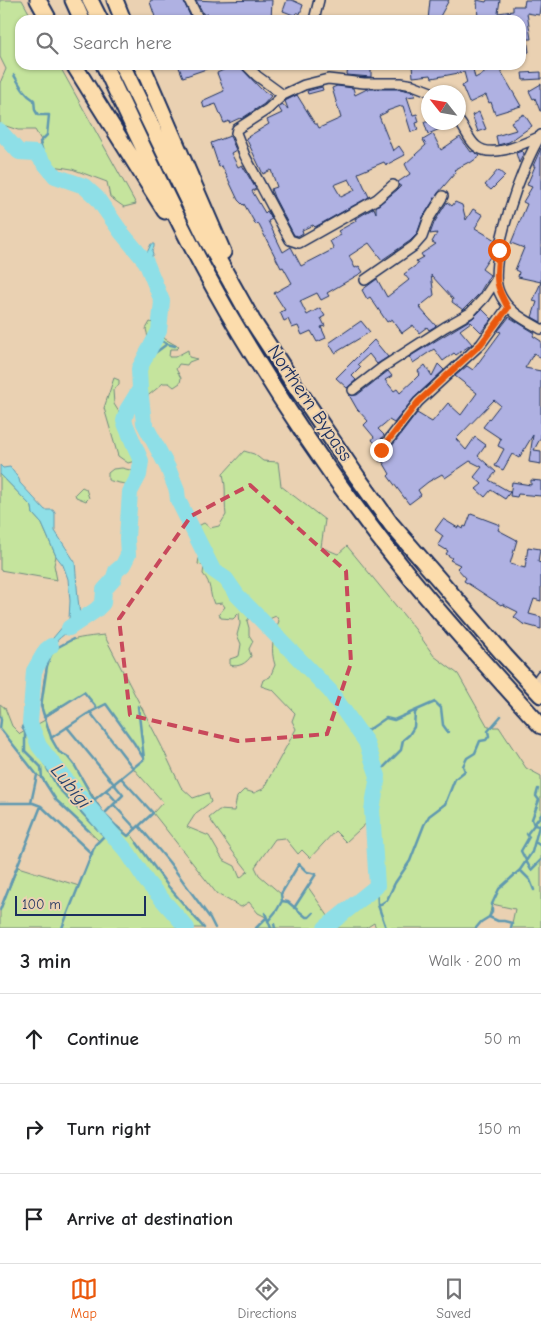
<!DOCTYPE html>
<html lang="en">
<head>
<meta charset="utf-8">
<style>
	body { margin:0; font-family:"Comic Neue",sans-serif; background:#f2f2f2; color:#202124 }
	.compass { position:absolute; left:421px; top:85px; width:45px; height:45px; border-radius:50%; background:#fff; box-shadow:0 1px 4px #0004; rotate:301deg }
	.scale { position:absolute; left:15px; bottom:12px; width:131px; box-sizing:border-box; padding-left:5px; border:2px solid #1b2f5e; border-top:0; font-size:14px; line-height:18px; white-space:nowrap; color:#1b2f5e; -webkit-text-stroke:4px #ead1b2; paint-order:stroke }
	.stop { position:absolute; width:15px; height:15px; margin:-11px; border:4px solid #ea580c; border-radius:50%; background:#fff }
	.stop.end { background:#ea580c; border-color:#fff; box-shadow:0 1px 5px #0008 }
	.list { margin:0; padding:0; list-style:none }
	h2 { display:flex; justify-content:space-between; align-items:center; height:65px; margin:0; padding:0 20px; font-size:21px }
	h2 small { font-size:16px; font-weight:400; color:#757577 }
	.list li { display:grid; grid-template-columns:32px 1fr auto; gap:15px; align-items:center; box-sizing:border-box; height:90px; padding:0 20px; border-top:1px solid #e0e0e0 }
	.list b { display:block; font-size:19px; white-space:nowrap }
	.list em { font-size:16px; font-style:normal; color:#757577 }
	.icon { flex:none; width:28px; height:28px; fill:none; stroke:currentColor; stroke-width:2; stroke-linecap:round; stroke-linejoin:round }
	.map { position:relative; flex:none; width:541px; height:928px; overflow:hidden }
	.search { position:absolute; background:#fff; box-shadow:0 1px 4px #0004; left:15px; right:15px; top:15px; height:55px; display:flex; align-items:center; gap:12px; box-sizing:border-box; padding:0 18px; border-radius:15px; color:#757577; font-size:19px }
	.sheet { height:335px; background:#fff }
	nav { display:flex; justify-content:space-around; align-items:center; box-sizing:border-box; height:70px; border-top:1px solid #e0e0e0; background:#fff; font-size:14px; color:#757577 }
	nav a { display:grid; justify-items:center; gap:2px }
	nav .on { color:#ea580c }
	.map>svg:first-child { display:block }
</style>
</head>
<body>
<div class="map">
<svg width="541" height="928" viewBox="0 0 541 928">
	<rect width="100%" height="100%" fill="#ead1b2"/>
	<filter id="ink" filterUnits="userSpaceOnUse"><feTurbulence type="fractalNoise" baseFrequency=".02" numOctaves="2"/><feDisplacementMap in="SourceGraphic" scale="10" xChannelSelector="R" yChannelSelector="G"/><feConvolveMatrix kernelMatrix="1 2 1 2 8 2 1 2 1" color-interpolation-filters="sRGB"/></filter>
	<g filter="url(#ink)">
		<path fill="#c5e49d" stroke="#708a7e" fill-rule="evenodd" d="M0 0H22L33 20H20V65H59L136 204 124 207 110 197 107 182 72 169 53 166 37 152 41 140 35 130H18L0 124V83L6 69 0 57Z
			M150 322 153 323 165 339 179 347 177 349H170L169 357H175L188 350 189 357 197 359 189 362 187 365 179 364 176 369 181 378 180 383 174 387 169 383H163C152 394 131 406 125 420L135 438 140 453 135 461 128 463 118 456 104 408 114 378 119 380V385L113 390 114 404 119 412C126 394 146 387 146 366L141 362C147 350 150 342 146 329Z
			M244 451 254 454 263 461 278 462 281 486 325 520 321 547 338 554 347 546 415 629 434 656 458 674 488 727H499L526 768 541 776V928H511L515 909 492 904 489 917 481 922 476 928H376L374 923 366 928H256L266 917 258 913 249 902 241 907 217 894 153 813 163 802 133 768 144 759 134 743 106 704 97 708 84 692 44 718C41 705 42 692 44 679 51 640 68 639 104 635L161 745 181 787 193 798 208 793 211 802 196 813 187 827 209 836 223 860 235 866 240 878 248 871 233 852 209 818 219 810 234 811 237 797 244 790 254 793 263 789 296 729 292 721 295 713 273 690 261 686 263 680 270 677 275 665C270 650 273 635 279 621L276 616 269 619 266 632 259 627 264 619 261 614 251 615 247 621 249 628V635L253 641 249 649 251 656C247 663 238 668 230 665V659L239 656 241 644 237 635 240 624 239 613 233 619 221 618 219 614 225 607 222 603 214 604C209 593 212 584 203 574L204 566 198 564 199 558 209 548 198 526 204 523 210 528 219 526 226 515C224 500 227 490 223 474ZM372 818 377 886 327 927 331 920 308 887 294 908 288 902 282 901 281 894 259 875 255 867 275 839 285 838 298 854 302 850 310 858 335 831 346 842Z
			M122 468 134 471 141 477C140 480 139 483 137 484 130 486 114 482 108 480V473L113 469Z
			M0 474 32 507 33 514 42 524 52 547 56 556 54 565 57 580 0 570Z
			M82 487 86 489 89 498 86 501 76 497 75 494Z
			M0 704 5 708 12 726 20 734 45 720 48 731 59 752 67 756 75 766 104 814 128 836 131 834 168 886 204 928H0V910L18 867 79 886 95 845 99 841 56 800 43 778 37 775 0 728 1 720Z"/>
		<path fill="#8edfe7" stroke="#6099b0" d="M49 169 55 170 72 182 64 184 57 182 51 176Z
			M110 216 118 220 128 241 137 242 139 253 134 250 128 241 115 233 112 227Z
			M151 244H154V247L152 251 153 254 150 259 154 273 152 278 143 270 141 256 146 255Z
			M0 465 3 468 10 467 19 479 20 483 45 510H53L55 513V531L75 562 78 599 80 615 83 621 79 628C60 632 49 650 38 664L42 647 48 644 69 619 70 601 68 579 63 565 56 556 42 524 33 514 32 507 0 474Z
			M128 551 132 557 128 563 117 575 116 582 104 593 101 591 108 581 115 565 124 559Z"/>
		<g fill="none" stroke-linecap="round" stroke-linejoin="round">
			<path stroke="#6099b0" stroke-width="2.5" d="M14 75C20 85 24 94 34 100L35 110 38 115H49L47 135 40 142 43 152 41 160
				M155 337 167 344
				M143 362 167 344 175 346
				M31 704C28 712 28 720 22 727L25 732V751L41 767 42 778 56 800 89 831
				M90 712 133 768
				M0 716 1 720 0 728 37 775 31 803
				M44 717 84 692 97 708
				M67 727 123 795 104 814 115 825
				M25 733 32 741 58 788 104 836
				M51 737 41 706 47 666 51 654 58 647 73 639
				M364 739 367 731 386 718 394 720 435 702 441 708 443 725 448 732
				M378 776 381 770 401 750 403 740 409 735 414 727 415 713 417 710
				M106 790 117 802
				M94 800 75 766 67 756 59 752 51 738 87 714 106 704 134 743 144 759
				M0 803H33L41 806
				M114 805 136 829
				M99 819 104 814 94 800 144 759 138 706
				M535 823 541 815
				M534 825 532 819 539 800 536 796 538 789
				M541 825 539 826 534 825 527 834 529 837 521 851 531 870 541 860
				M139 826 169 862 210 918 215 928
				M108 830 115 825 128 836 153 813 121 778
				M535 842 541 846
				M137 843 168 886 204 928
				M521 871 530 880 534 890
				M377 886 378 905 386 928
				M282 901 288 902 306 917H309L313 913
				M378 904H381L387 900 395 883 410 861 424 825 429 816 445 804 455 779 465 771 463 766 467 758 475 753 480 741 486 740 489 736 488 731 501 716
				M0 910 41 806 92 854
				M265 913 271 928
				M489 917 498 921H504L512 923 511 928
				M268 921 277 910 282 901 281 894 299 864 307 872 316 874 294 908
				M274 924 275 928
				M62 928 95 845 109 831
				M256 928 266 918
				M476 928 481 922 489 917 492 912V904L499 889 520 870 532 852 539 826"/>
			<path stroke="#8edfe7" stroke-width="16" d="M0 131 19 152 36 153 55 176 84 186 97 198 121 232 146 262 162 301 159 331 139 369 140 389 144 423 168 468 177 491 178 500 213 570 226 579 237 595 330 691 366 742 378 776 372 810 377 886 325 928
				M69 628 96 610 103 603 104 590 113 580 116 571 123 565 128 555 127 538 130 492 139 475 141 461 124 421 127 410 140 389
				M51 646 46 650 34 671 30 723 39 746 70 785 128 853 147 882 187 928"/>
		</g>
		<path fill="#afb1e2" stroke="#1b2f5e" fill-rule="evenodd" d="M151 0H183L192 20H156L150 2Z
			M196 0 214 1 272 0 271 20H210L208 14 204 15Z
			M287 0H292L303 5 300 14 297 12 296 16 283 11Z
			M430 0H449L438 20H428Z
			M477 0 486 2 487 0H500L498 13 513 11V6H524L525 0H541L539 15 527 13 531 39H527L529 52 521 54V20H478Z
			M178 65H215V66L183 77Z
			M234 65H240L242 69 261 89 271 96 264 104 241 119 240 118 229 123V121L224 123 216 104 204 108 202 101 224 91 217 73Z
			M348 65H371V77L347 75Z
			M412 65H479L480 68 473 69 475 78 498 66 521 106 495 114 491 102 489 103 486 95 469 103 462 86 467 83 464 72 432 78 431 75 413 77Z
			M541 72V79L523 80 522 73Z
			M541 84V111H540L535 98 533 99 529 91Z
			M337 86 353 88 355 95 367 89H400L414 92 415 96 407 97 413 115 417 114 419 122 416 123 418 130 411 132 403 106H401L387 111V112L379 116 393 151 399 146 405 155 386 165 384 162 358 173 369 197 315 227 313 225 302 230 303 233 298 236 294 235 274 197 271 189 277 187 271 170 263 174 246 138 269 124 267 120 282 113 279 108 282 104 288 109 285 101 297 95 315 124H317L319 128 341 118 332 88ZM349 179 355 190 341 197 334 185Z
			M322 87 323 90 308 94 307 91Z
			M479 112 486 129 478 132 472 115Z
			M524 114 532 126 509 142 498 145 496 136 516 130 511 122Z
			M424 122H437L440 129 428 134Z
			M433 134 441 150 460 137 471 152 473 151 480 156 470 163 469 162 454 170 456 172 438 193 423 217 417 234 410 241 382 260 369 243 349 256 355 268 359 266 363 272 327 293 329 296 321 300 317 293 300 301 307 315 320 308 325 316 321 318 325 326 321 327 326 338 317 342 311 331 302 335 298 326 292 328 288 319 284 321 280 312 285 310 274 293 292 283 283 267 281 268 258 223 256 225 244 204 243 205 238 200 222 166 219 167 211 143 230 136 236 150 231 153 238 167 242 165 256 189 252 191 265 213 267 211 272 219 268 221 283 252 291 247 301 266 334 249 330 241 341 235 338 231 356 221 355 219 374 208 376 213V207L397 190 401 186H399L398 182 410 174 405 164 426 145 423 140Z
			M541 148V282L518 277 519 272 515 270 524 248 511 243 527 204 523 202 532 187 527 185 535 166H533Z
			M522 151 524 153 519 163 516 153Z
			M498 170 505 176 491 190 485 185Z
			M447 202 452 206 455 202 462 205 466 220 473 209 483 215 475 228 495 240 490 253 492 254 482 269 490 275 479 294 463 310 452 302 453 299 431 275 434 295 419 307 436 326 429 330 427 327 419 333 413 325 402 333 392 319 387 322 370 297 367 299 362 290 377 279 387 297 409 280 404 274 418 264 416 261 423 257 421 254 436 244 432 242 437 233 430 234 434 223Z
			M541 282V322L532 317 537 302 533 301Z
			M482 309 492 319 481 332 471 322 460 330 472 344 456 355 454 353 443 361 434 349 413 363 409 357 473 318Z
			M509 317 535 333 533 336 541 341V358L534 353 525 368 541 371V437L534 450 541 451V464L529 462 533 435 519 458 512 454 503 470 495 466 504 449 498 446 501 439 483 427 500 405 494 400 456 439 466 450 475 437 486 445 478 456 496 472 489 480 510 492 505 499 491 490 485 497 476 489 482 484 474 477 482 467 470 461 445 478 442 474 428 482 418 490 421 495 409 504 388 476 390 474 383 462 379 461 382 456 386 454 417 413 432 422 448 403 461 415 477 393 455 376 467 366 473 370 501 332 498 331Z
			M361 321 370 332 335 353 329 343Z
			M374 340 388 357 377 364 369 354 358 364 361 367 352 376 356 380 347 388 336 378Z
			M438 364 444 370 414 398 394 423 389 420 378 429 384 435 377 445 372 440 374 437 364 425 368 421 357 409 349 395H357L388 371 392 376 385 380 394 391 397 389 400 393 414 380 420 374 418 371 425 365 432 376Z
			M531 480 541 481V496L518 494 517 497 510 496 512 482 531 485Z
			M471 514 500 525 498 530 517 540 510 564 525 568 528 547 540 549 538 562 541 563V601L534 599 529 614 541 617V629L523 624 514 617 518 612 502 604 501 605 464 581 466 578 457 568 460 565 450 560 452 558 446 554 448 551 438 545 443 536 435 530 443 519 458 528 459 526 463 529 464 526 466 527Z"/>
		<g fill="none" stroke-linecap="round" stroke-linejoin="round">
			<defs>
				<path id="minor" d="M189 0 199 20
					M314 20 319 0
					M246 65 257 76 283 95
					M458 120C465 128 468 139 476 146 492 160 525 143 541 136
					M541 135C523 162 486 263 499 292 507 311 523 319 541 329
					M393 185 377 199 299 243 290 240 245 156 236 133 237 129 268 109 283 95 304 85 328 79 364 83H401L413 85 431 92
					M365 280 414 246 422 237 428 220 443 196
					M353 390 383 367 445 327 470 313 484 298 496 280
					M381 450 418 402 481 344 507 308
					M537 681 541 675"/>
				<path id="motorway" d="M38 0 49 20
					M73 0 82 20
					M90 0 100 20
					M115 0 123 20
					M74 65 165 211
					M104 65C147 155 188 247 240 333 290 416 345 497 406 572 449 625 495 675 541 726
					M122 65 205 236 252 320 294 384 358 478 391 524 505 656 541 695
					M142 65 223 252"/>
			</defs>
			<use href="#minor" stroke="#1b2f5e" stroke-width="12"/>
			<use href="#motorway" stroke="#1b2f5e" stroke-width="19"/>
			<use href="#minor" stroke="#ead1b2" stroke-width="9"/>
			<use href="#motorway" stroke="#fcdcac" stroke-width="15"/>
		</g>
	</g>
	<g fill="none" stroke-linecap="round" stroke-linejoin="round" filter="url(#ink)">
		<path stroke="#ea580c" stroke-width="6" d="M381 450 418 402 481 344 508 308C494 282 496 279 499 250"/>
	</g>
	<path fill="none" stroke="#c8485b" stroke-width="4" stroke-dasharray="10 6" stroke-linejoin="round" d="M250 485 346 571 351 663 327 734 238 741 130 715 119 619 191 516Z"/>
	<g text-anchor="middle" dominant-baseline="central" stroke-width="4" stroke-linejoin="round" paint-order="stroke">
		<g font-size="19" fill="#1b2f5e" stroke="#ead1b2">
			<text transform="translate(310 403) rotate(56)">Northern Bypass</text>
		</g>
		<g font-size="20" font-style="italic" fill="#26416c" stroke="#ead1b2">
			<text transform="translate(71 786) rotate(51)">Lubigi</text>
		</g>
	</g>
</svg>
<svg class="compass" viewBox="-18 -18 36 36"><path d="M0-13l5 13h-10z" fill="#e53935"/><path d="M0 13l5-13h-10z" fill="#757577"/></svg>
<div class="scale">100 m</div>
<div class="stop" style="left:499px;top:250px"></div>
<div class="stop end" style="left:381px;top:450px"></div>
<div class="search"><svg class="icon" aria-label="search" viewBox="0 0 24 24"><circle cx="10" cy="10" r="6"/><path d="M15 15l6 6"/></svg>Search here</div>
</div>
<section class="sheet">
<h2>3 min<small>Walk · 200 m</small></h2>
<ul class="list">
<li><svg class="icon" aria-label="ahead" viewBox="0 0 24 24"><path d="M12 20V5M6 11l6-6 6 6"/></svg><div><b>Continue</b></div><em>50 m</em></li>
<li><svg class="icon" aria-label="right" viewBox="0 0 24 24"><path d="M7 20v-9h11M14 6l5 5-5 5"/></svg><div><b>Turn right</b></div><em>150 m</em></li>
<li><svg class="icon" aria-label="arrive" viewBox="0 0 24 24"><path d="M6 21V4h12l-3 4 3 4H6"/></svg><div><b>Arrive at destination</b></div></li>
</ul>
</section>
<nav>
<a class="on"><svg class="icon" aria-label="map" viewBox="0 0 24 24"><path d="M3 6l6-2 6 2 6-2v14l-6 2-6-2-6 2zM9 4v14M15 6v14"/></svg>Map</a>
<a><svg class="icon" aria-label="directions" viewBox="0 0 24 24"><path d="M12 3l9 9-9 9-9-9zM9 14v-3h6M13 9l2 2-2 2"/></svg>Directions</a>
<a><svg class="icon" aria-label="saved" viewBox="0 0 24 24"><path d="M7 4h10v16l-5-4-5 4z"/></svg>Saved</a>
</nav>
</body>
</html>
